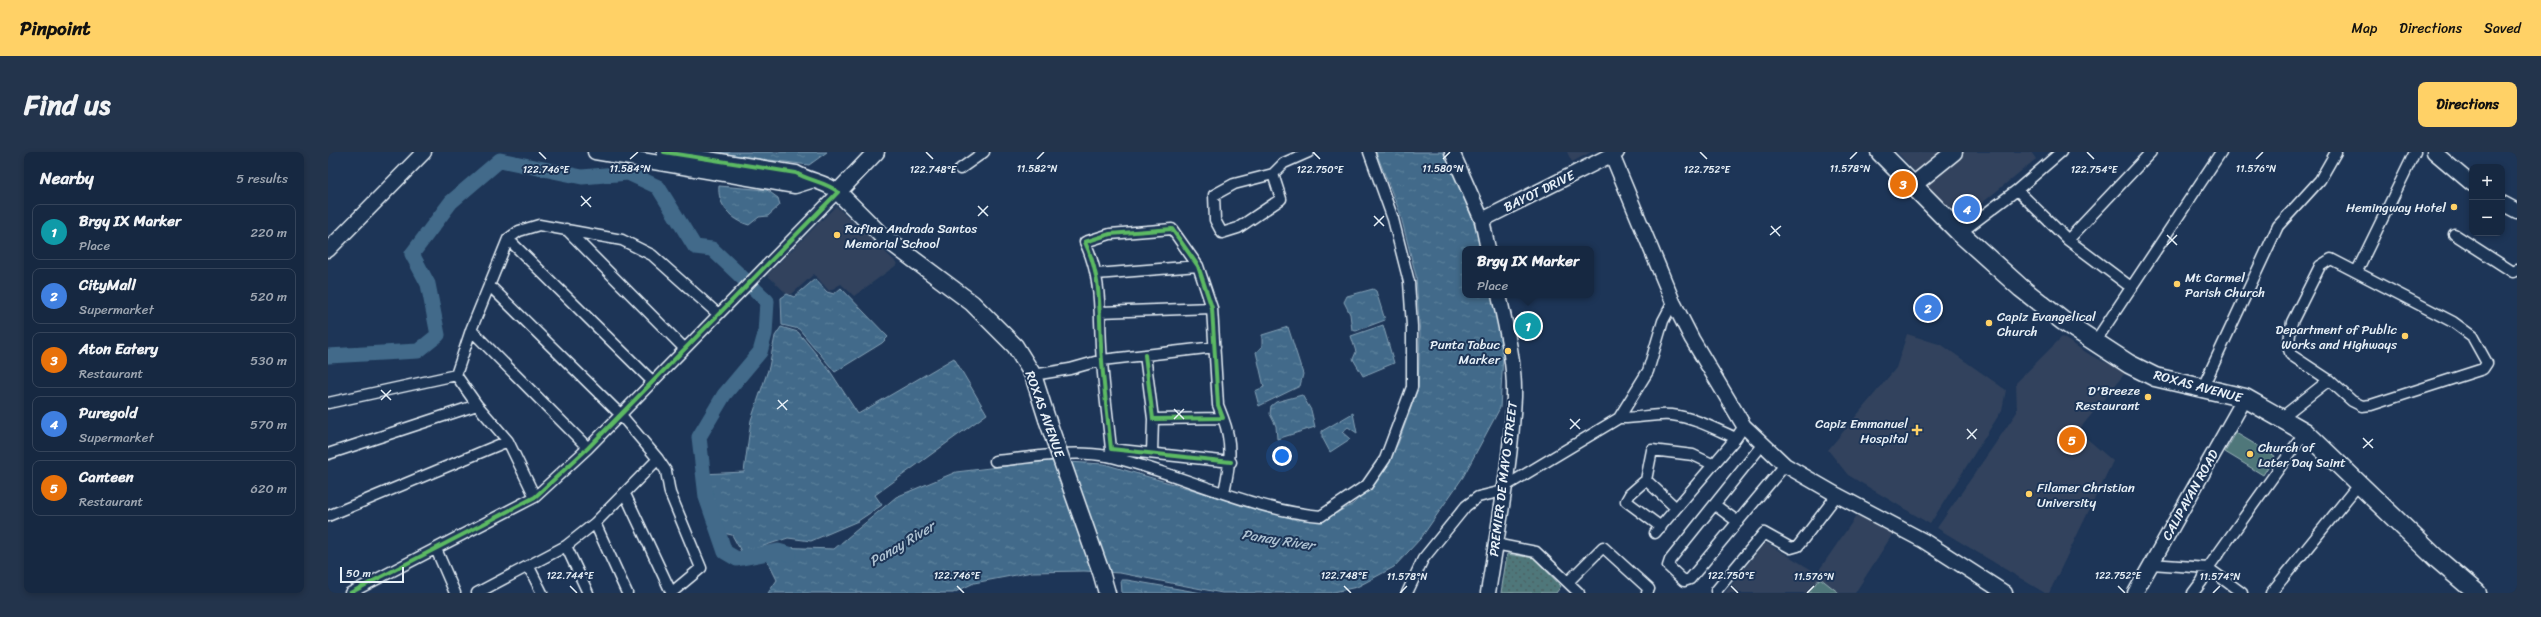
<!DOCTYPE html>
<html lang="en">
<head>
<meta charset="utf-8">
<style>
	body { margin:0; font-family:Sriracha,sans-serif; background:#23344c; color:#f1f3f6 }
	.controls { position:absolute; right:12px; top:12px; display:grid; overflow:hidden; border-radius:8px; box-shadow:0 2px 6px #0003 }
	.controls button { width:36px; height:36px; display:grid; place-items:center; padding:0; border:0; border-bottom:1px solid #35445a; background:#162841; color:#f1f3f6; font:20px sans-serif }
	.scale { position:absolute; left:12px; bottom:10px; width:64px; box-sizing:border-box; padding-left:4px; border:2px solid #e8f1f8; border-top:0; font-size:11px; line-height:14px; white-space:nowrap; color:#e8f1f8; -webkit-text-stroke:3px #1d3557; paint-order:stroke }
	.you { position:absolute; left:954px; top:304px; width:14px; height:14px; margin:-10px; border:3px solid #fff; border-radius:50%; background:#1a73e8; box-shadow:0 0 0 6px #1a73e833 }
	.badge { display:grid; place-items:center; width:26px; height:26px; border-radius:50%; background:#ffd166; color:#fff; font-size:13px; font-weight:700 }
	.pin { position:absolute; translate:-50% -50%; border:2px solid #fff; box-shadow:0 1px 4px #0006 }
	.popup { position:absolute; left:1134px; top:94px; width:132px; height:52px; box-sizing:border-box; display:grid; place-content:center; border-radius:8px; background:#162841; filter:drop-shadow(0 1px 3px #0005); font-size:13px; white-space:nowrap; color:#9ea6b1 }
	.popup b { font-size:15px; color:#f1f3f6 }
	.popup::after { content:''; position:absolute; left:50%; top:100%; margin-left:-8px; border:8px solid transparent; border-top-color:#162841 }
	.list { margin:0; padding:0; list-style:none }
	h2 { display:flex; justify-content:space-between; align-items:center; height:52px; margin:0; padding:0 16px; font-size:17px }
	h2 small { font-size:13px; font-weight:400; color:#9ea6b1 }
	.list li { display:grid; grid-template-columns:26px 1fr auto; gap:12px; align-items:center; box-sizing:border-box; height:56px; margin:0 8px 8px; padding:0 8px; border:1px solid #35445a; border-radius:8px }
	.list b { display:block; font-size:15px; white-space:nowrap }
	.list p { margin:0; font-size:13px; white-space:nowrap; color:#9ea6b1 }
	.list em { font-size:13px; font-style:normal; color:#9ea6b1 }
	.map { position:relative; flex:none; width:2189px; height:441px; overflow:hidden; border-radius:8px }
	header { display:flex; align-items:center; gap:24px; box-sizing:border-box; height:56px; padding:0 20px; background:#ffd166; color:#111 }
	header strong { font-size:19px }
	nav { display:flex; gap:22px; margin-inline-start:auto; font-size:14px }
	.intro { display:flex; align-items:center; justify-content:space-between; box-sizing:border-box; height:96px; padding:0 24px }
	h1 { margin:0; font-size:28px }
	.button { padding:10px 18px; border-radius:8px; background:#ffd166; color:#111; font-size:14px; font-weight:700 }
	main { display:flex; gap:24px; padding:0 24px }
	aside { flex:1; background:#162841; border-radius:8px; box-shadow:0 2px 6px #0003 }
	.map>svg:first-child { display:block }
</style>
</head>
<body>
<header>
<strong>Pinpoint</strong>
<nav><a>Map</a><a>Directions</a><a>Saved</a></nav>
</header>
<div class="intro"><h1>Find us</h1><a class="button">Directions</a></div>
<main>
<aside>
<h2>Nearby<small>5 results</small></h2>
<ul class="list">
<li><span class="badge" style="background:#0f9aa8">1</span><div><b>Brgy IX Marker</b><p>Place</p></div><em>220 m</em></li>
<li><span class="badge" style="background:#3f7fe0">2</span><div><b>CityMall</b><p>Supermarket</p></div><em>520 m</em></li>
<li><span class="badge" style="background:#e8710a">3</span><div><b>Aton Eatery</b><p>Restaurant</p></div><em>530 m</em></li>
<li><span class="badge" style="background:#3f7fe0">4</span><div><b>Puregold</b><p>Supermarket</p></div><em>570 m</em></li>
<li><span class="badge" style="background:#e8710a">5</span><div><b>Canteen</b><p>Restaurant</p></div><em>620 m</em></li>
</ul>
</aside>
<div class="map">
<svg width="2189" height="441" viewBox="0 0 2189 441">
	<defs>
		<pattern id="grass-dots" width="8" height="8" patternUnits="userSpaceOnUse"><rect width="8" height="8" fill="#50777a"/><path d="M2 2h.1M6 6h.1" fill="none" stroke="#4b6062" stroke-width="1.8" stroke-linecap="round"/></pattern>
		<pattern id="water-ripples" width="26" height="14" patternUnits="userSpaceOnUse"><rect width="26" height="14" fill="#426b8a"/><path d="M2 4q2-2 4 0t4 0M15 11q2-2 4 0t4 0" fill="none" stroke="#5d819b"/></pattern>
	</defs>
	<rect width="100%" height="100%" fill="#1d3557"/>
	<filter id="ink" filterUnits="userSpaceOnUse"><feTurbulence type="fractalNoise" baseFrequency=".025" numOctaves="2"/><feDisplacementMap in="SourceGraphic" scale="8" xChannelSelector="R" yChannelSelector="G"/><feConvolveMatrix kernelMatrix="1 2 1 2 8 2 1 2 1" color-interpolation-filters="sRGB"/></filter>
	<g filter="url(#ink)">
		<path fill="#31425d" d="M1239 0H1263L1244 10Z
			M1569 0H1614L1589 22Z
			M1632 0H1703L1708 7 1632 69 1595 32Z
			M508 54 570 112 526 144 513 132 501 139 486 122 464 142H459L439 123Z
			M1579 182 1614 193 1678 238 1674 258 1602 372 1520 323 1500 298 1568 216Z
			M1734 185 1764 204 1798 220 1750 279 1785 309 1721 441H1717L1609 376 1689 260 1688 231Z
			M1531 360 1566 380 1527 441H1397L1437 390 1489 421Z"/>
		<path fill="url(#grass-dots)" stroke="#9cb4b9" d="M1179 402 1206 406 1233 434 1228 441H1173Z"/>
		<path fill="#50777a" stroke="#9cb4b9" d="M1908 281 1947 304 1935 323 1897 300Z
			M1492 426 1511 441H1480Z"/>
		<path fill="url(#water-ripples)" stroke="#84a1b6" d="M379 0H499L481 13Z
			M1048 0H1118L1156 97H1137V143H1166L1176 186 1172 256 1135 325 1093 386 1066 415 1029 435 1001 441H894L792 421 756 419 704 420 646 431 625 441H440L449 428 438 406 446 395 506 397 568 345 628 320 721 309 776 312 969 368 997 367 1025 352 1049 326 1070 292 1090 236 1092 183 1088 124 1072 61Z
			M391 34 439 38 450 46 452 53 440 64 431 65 421 73C403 68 389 52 391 34Z
			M487 127 499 140 506 142 513 136 560 185 554 191 507 220 471 177 454 173 453 146 459 142 466 145Z
			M1045 137 1048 139 1057 168 1028 179 1024 178 1022 162 1016 150 1019 144Z
			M1055 173 1066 211 1035 224 1025 207 1028 200 1023 184Z
			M453 175 470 180 502 219 530 262 626 206 659 262 547 343 554 353 530 369 483 389 460 386 414 401 404 383 395 381 389 376 374 322 416 320 423 268 441 215 447 184Z
			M960 175 975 222 972 234 931 254 927 239 936 235 928 200 934 195V183Z
			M974 243 983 258 987 275 949 287 948 274 942 262 943 254 948 250Z
			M1025 261 1029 281 1020 275 1014 280 1022 287 1002 300 994 285V279Z
			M793 428H799L874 441H794Z"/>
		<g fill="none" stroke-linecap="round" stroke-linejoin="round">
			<path stroke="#426b8a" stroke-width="15" d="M0 204 90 199 110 183 100 132 84 102 123 50 172 8 254 25 300 21 330 35 367 95 384 97 439 149 437 182 432 200 396 243 371 285 378 345 397 400 409 407 450 399 461 402"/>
			<defs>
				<path id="street" d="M632 17 656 0
					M945 22 953 47 910 76 894 81 887 68 886 43 906 32 945 22 956 11 981 0
					M1689 38 1740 88 1804 136
					M238 77 356 196
					M1632 81 1689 38 1733 0
					M2126 82 2185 120 2189 118
					M180 87 324 229
					M1740 88 1823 0
					M2003 107 2125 170 2144 184 2159 211 2155 217 2043 253 2034 254 2024 249 2001 228 1963 203 1960 195 1964 170 1992 114Z
					M2029 119 2087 0
					M768 122 870 114
					M161 133 292 262 330 307 338 319 342 341 373 416 343 441
					M772 160 884 156
					M143 178 260 296
					M1767 190 1893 0
					M817 203 825 267 895 266 890 253 884 156 870 114 844 77 782 82 757 90C776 131 770 165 774 209 776 238 780 267 783 297L903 310
					M705 223 742 217 774 208 887 195
					M1874 237 1950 74 1992 28 2008 0
					M0 251 128 223
					M895 266C905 292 902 313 896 340
					M1291 266C1309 267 1327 261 1344 263 1367 266 1387 277 1408 286
					M1953 266 2001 228
					M1434 293 1342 408 1340 414 1356 429 1362 427 1457 313
					M824 301 825 267
					M0 302 149 253
					M667 309C702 306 744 297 779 304 849 320 921 358 993 364L1039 333 1057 307 1084 235V174L1081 130 1065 67 1041 0
					M1318 328 1348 356
					M1176 335 1291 266 1320 219 1335 169 1345 150
					M297 342 343 440
					M207 345 180 289 149 253 128 223 143 178 180 87 191 79 211 73 294 88 324 103 390 162
					M1387 353 1410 370
					M0 364 180 289
					M267 371 299 441
					M1333 375 1298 349 1302 342 1318 328 1324 298 1365 303 1384 312
					M1327 381 1408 286 1416 274
					M1167 392 1208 400 1251 441
					M238 394 260 441
					M108 397 127 441
					M1823 412 1880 416 1914 441
					M201 415 214 441
					M1240 430 1275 395 1321 437 1319 441
					M1388 439 1436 381 1463 396 1470 394 1509 343
					M22 441 207 345 260 296 510 40
					M149 441 238 394 267 371 330 307
					M1079 441 1095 407 1138 354 1150 345 1175 339
					M1865 441 1874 429 1880 416 1977 280
					M1943 441 2030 333"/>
				<path id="secondary" d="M267 0 467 34 483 29
					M336 0 468 21C482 29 498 30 510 40
					M1124 0 1154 68 1160 97
					M2106 0 2144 32
					M1284 3 1345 150 1364 187 1416 274 1457 313 1509 343 1596 389 1677 441
					M2174 51 2189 59
					M1154 68 1289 0
					M0 98 96 0
					M1160 441C1170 376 1183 311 1186 245 1187 211 1178 176 1171 143
					M1807 441 1917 246"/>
				<path id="primary" d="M548 0 510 40 553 83 644 151 687 194 705 223 719 267
					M1584 34 1626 0
					M773 420 779 441"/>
				<path id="highway" d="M1552 0 1632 81 1693 136 1735 169 1801 212 1827 225 1917 246 1977 280 2108 406 2149 441"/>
			</defs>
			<use href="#street" stroke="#e8f1f8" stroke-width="13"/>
			<use href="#secondary" stroke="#e8f1f8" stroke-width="17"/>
			<use href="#primary" stroke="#e8f1f8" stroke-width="19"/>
			<use href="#highway" stroke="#e8f1f8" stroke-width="21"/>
			<use href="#street" stroke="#1d3557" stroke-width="10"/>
			<use href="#secondary" stroke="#1d3557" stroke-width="14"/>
			<use href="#primary" stroke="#1d3557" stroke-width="16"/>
			<use href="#highway" stroke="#1d3557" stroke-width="18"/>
			<defs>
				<path id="primary-bridge" d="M719 267 773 420"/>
			</defs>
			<use href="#primary-bridge" stroke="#e8f1f8" stroke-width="19" stroke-linecap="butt"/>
			<use href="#primary-bridge" stroke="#1d3557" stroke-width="16"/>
			<defs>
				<path id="cycleway" d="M817 203 825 267 895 266 890 253 884 156 870 114 844 77 782 82 757 90C776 131 770 165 774 209 776 238 780 267 783 297L903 310
					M22 441 207 345 260 296 510 40C498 30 482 29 468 21L336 0"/>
			</defs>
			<use href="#cycleway" stroke="#1d3557" stroke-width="6"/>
			<use href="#cycleway" stroke="#5cba63" stroke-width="4"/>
		</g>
	</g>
	<path fill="none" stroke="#e8f1f8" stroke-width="1.5" d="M211 0 218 7M598 0 605 7M985 0 992 7M1372 0 1379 7M1759 0 1766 7M302 7 310 0M709 7 716 0M1115 7 1122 0M1522 7 1529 0M1928 7 1935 0M253 44 263 55M253 54 263 45M650 54 660 64M650 64 660 54M1046 64 1056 74M1046 74 1056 64M1443 74 1452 84M1442 83 1453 74M1839 83 1849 93M1839 93 1849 83M53 238 63 248M53 248 63 238M450 248 459 258M449 257 460 248M846 257 856 267M846 267 856 257M1242 267 1252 277M1242 277 1252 267M1639 277 1648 287M2035 286 2045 296M1639 287 1649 277M2035 296 2045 287M242 434 249 441M629 434 636 441M1016 434 1023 441M1403 434 1410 441M1790 434 1797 441M1072 441 1079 434M1479 441 1486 434M1885 441 1892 434"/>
	<g fill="#ffd166" stroke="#1d3557" stroke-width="1.5">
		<circle cx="2126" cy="55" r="4"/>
		<circle cx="509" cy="83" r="4"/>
		<circle cx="1849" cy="132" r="4"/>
		<circle cx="1661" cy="171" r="4"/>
		<circle cx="2077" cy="184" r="4"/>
		<circle cx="1180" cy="199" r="4"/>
		<circle cx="1820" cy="245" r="4"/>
		<path d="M1587 272h4v4h4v4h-4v4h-4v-4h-4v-4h4z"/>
		<circle cx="1922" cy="302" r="4"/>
		<circle cx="1701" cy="342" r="4"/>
	</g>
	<g text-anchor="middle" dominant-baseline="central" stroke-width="4" stroke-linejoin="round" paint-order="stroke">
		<g font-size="13" fill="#e8f1f8" stroke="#1d3557">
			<text transform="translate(1211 39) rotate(-26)">BAYOT DRIVE</text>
			<text transform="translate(1870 234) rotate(15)">ROXAS AVENUE</text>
			<text transform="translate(717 262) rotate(70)">ROXAS AVENUE</text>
			<text transform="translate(1175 327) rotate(-83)">PREMIER DE MAYO STREET</text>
			<text transform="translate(1862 343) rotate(-61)">CALIPAYAN ROAD</text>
		</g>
		<g font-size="13" fill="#e8f1f8" stroke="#1d3557" text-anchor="end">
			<text x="2118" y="55">Hemingway Hotel</text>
			<text x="517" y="76" text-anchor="start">Rufina Andrada Santos<tspan x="517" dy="15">Memorial School</tspan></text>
			<text x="1857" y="125" text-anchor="start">Mt Carmel<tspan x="1857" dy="15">Parish Church</tspan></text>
			<text x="1669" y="164" text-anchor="start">Capiz Evangelical<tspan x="1669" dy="15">Church</tspan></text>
			<text x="2069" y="177">Department of Public<tspan x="2069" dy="15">Works and Highways</tspan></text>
			<text x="1172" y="192">Punta Tabuc<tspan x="1172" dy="15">Marker</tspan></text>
			<text x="1812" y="238">D'Breeze<tspan x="1812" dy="15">Restaurant</tspan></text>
			<text x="1580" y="271">Capiz Emmanuel<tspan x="1580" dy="15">Hospital</tspan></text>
			<text x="1930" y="295" text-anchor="start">Church of<tspan x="1930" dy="15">Later Day Saint</tspan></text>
			<text x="1709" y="335" text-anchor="start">Filamer Christian<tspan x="1709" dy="15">University</tspan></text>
		</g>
		<g font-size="14" font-style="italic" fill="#aec2d2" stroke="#1d3557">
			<text transform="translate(950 388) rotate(9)">Panay River</text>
			<text transform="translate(574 392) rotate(-31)">Panay River</text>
		</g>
	</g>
	<g font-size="10" text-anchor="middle" fill="#e8f1f8" stroke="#1d3557" stroke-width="4" stroke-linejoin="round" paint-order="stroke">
		<text x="302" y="20">11.584°N</text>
		<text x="709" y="20">11.582°N</text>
		<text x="1115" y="20">11.580°N</text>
		<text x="1522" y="20">11.578°N</text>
		<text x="1928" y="20">11.576°N</text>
		<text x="1766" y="21">122.754°E</text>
		<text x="218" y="21">122.746°E</text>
		<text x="605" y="21">122.748°E</text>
		<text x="992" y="21">122.750°E</text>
		<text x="1379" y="21">122.752°E</text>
		<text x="242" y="427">122.744°E</text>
		<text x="629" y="427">122.746°E</text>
		<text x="1016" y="427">122.748°E</text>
		<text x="1403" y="427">122.750°E</text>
		<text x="1790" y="427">122.752°E</text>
		<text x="1079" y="428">11.578°N</text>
		<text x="1486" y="428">11.576°N</text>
		<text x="1892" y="428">11.574°N</text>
	</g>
</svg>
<div class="controls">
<button>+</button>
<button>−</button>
</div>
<div class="scale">50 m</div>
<div class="you"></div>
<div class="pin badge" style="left:1200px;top:174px;background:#0f9aa8">1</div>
<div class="popup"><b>Brgy IX Marker</b>Place</div>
<div class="pin badge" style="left:1600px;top:156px;background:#3f7fe0">2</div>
<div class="pin badge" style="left:1575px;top:32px;background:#e8710a">3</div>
<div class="pin badge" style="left:1639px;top:57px;background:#3f7fe0">4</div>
<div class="pin badge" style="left:1744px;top:288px;background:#e8710a">5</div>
</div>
</main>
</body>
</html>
